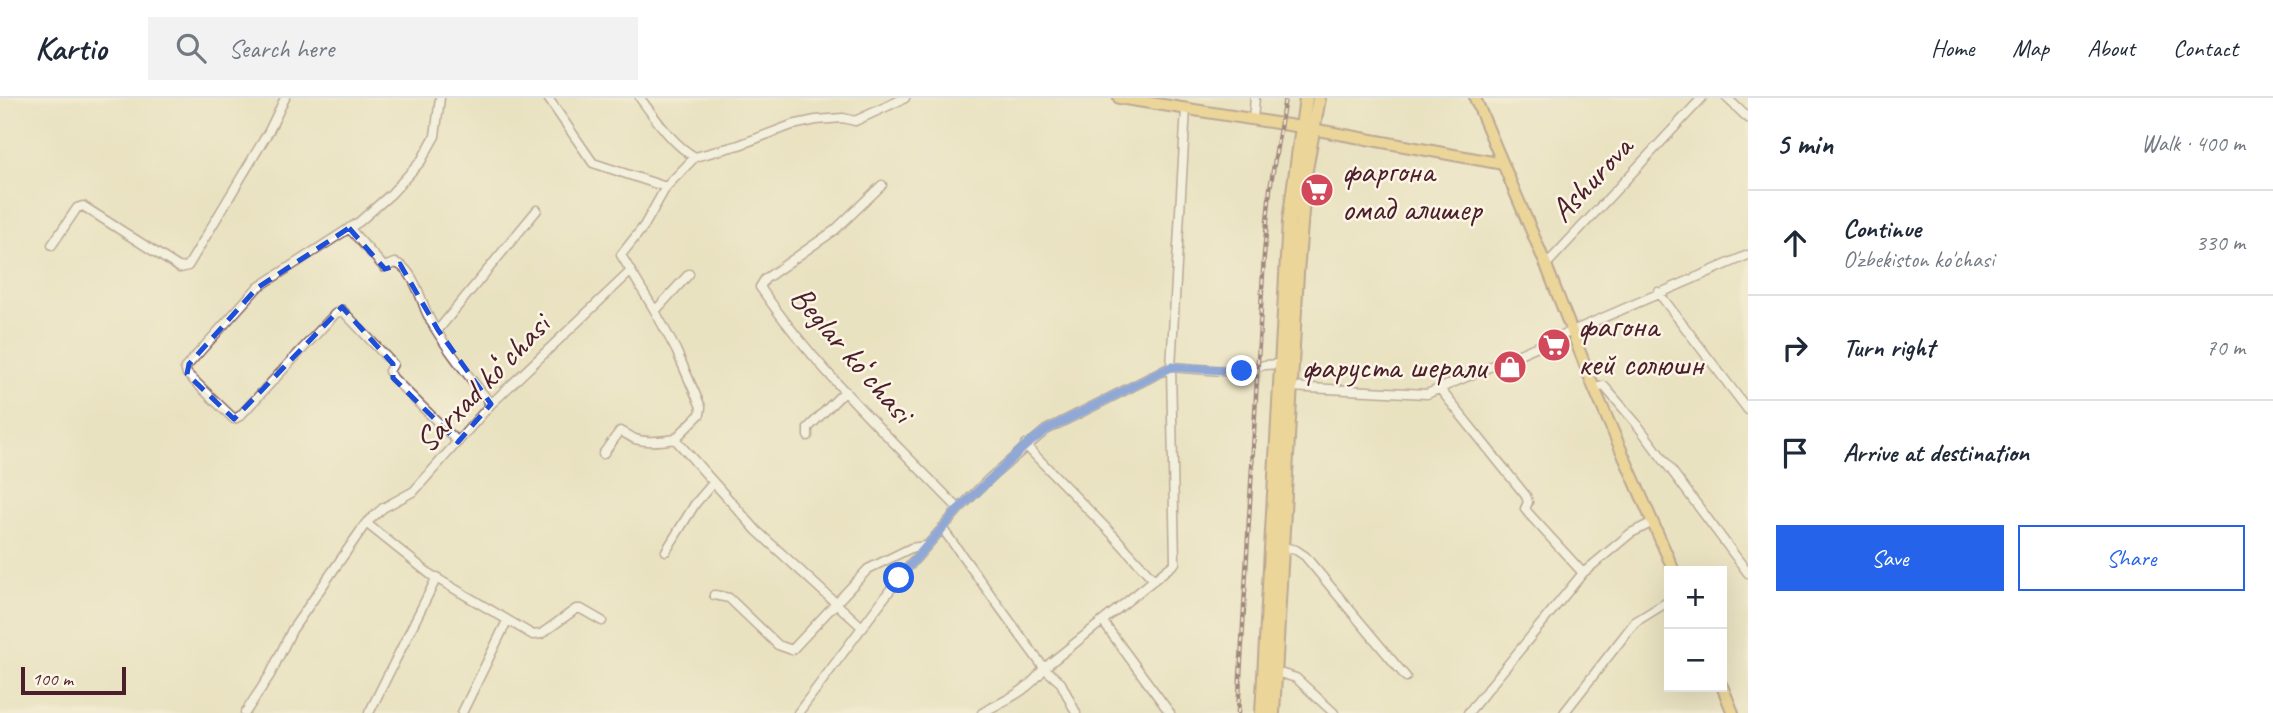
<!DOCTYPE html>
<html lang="en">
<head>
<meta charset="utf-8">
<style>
	body { margin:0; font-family:Caveat,sans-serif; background:#f2f2f3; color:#1f2937 }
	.controls { position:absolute; right:21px; bottom:21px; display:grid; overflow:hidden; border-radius:0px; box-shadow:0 7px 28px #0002 }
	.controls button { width:63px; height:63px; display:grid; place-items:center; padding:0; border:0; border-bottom:2px solid #e0e1e3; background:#fff; color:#1f2937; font:35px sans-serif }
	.scale { position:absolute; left:21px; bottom:18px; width:105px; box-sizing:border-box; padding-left:7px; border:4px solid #4a1f2b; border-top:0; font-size:19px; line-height:24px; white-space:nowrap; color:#4a1f2b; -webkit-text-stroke:5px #fcf5e5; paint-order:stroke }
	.stop { position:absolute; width:21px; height:21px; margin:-16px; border:5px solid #2563eb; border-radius:50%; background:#fff }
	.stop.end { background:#2563eb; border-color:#fff; box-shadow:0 2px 7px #0008 }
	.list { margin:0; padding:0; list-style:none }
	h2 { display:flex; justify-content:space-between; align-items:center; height:91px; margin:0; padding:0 28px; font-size:30px }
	h2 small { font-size:23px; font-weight:400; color:#747a83 }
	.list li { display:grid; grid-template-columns:46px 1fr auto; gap:21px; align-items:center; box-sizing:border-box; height:105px; padding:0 28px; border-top:2px solid #e0e1e3 }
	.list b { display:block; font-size:26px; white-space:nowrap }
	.list p { margin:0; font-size:23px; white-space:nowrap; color:#747a83 }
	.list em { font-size:23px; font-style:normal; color:#747a83 }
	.actions { display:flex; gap:14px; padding:21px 28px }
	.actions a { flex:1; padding:16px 0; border:2px solid #2563eb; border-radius:0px; text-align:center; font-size:24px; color:#2563eb }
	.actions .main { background:#2563eb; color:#fff }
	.icon { flex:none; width:38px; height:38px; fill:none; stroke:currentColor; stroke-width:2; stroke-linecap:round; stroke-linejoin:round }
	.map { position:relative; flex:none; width:1748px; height:615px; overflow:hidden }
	header { display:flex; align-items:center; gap:42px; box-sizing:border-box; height:98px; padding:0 35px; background:#fff; border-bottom:2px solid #e0e1e3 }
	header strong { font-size:33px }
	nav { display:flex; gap:38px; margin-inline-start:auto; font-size:24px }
	.search { width:490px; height:63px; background:#f2f2f3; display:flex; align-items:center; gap:18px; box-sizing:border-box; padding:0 24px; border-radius:0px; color:#747a83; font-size:26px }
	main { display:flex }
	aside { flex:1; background:#fff }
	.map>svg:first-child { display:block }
</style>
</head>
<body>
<header>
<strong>Kartio</strong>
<div class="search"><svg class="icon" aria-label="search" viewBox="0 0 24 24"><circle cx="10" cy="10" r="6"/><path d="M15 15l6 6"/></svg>Search here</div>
<nav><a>Home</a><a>Map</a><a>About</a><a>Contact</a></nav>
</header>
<main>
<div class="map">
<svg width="1748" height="615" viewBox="0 0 1748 615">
	<rect width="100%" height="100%" fill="#fcf5e5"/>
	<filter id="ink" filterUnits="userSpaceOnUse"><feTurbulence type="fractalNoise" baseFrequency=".0143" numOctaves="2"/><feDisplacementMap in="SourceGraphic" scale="14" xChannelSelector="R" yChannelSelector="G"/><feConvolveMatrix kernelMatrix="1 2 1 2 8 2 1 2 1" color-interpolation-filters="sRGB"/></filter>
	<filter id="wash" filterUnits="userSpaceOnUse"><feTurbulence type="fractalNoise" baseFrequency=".00686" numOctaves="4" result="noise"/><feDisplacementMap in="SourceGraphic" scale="28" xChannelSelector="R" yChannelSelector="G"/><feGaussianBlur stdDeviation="1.57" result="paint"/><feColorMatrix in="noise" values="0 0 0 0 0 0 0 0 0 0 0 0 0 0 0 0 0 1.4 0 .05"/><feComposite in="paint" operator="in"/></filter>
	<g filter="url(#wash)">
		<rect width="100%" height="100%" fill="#e9e2c1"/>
	</g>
	<g filter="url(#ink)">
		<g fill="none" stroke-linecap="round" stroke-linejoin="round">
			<defs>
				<path id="minor" d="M440 0 435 38 421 63 391 96 359 124 257 190 185 270 187 276 234 321 240 318 335 216 342 212 393 266 389 273 393 280 458 344
					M548 0 593 65 666 89
					M640 0C655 20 673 47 695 59
					M1727 0 1748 20
					M1253 21 1255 0
					M882 87 835 132 765 181 760 189C816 271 890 340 959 411
					M349 130 384 169 395 165C410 168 419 194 424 208 433 235 472 282 491 306
					M52 147 77 110 83 108 180 170 188 168 269 33 285 0
					M1546 167 1702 0
					M1658 194 1748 312
					M655 213 689 176
					M438 232 537 112
					M1289 289 1427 296 1748 157
					M1594 290 1604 288 1636 325 1748 475
					M1440 291 1526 398 1528 404 1525 411 1529 416 1583 475
					M808 338V330L845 293
					M1025 347 1114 438 1154 482
					M603 356 620 333C626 335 630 339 635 341 647 345 663 343 675 341
					M366 425 431 477 533 537 541 536 576 511H581L602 523
					M942 430 1044 570 1061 585 1076 615
					M1283 449 1296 452 1305 458 1406 579
					M666 453 695 406 713 385
					M714 497 729 500 778 547 792 552 868 471 911 450 925 448
					M1103 524 1170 615
					M863 530 757 433 675 341 700 316 701 309 676 252 655 213 621 157 644 128 666 89 695 59 739 47 792 27 816 22 843 20 855 23 905 0
					M1276 574 1296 580 1334 615
					M245 615 270 577 292 532 366 425 383 410 414 393 491 306 630 174
					M369 615 437 479
					M462 615 507 523
					M798 615 899 480 959 411 990 380 1046 332 1171 269 1186 10
					M982 615C1005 602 1029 593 1044 570L1175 465 1171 269 1236 274 1265 267 1280 266
					M1468 615 1583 475 1631 435 1653 424
					M1564 615 1635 524 1669 503"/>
				<path id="major" d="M1119 0 1301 29 1503 66
					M1475 0 1546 167 1594 290 1674 473
					M1722 588 1733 615"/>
				<path id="highway" d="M1262 615 1289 123 1306 0
					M1273 615 1297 175 1305 77 1319 0"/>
			</defs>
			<use href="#minor" stroke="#826360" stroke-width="11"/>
			<use href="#major" stroke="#826360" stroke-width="14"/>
			<use href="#highway" stroke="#826360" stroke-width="16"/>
			<use href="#minor" stroke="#fff" stroke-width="8"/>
			<use href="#major" stroke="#edc569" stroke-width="10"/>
			<use href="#highway" stroke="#edc569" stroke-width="12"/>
			<defs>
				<path id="rail" d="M1238 615 1264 157 1270 91 1285 0"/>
			</defs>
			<use href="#rail" stroke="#4a1f2b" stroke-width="4.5"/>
			<use href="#rail" stroke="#fcf5e5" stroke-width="2" stroke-dasharray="5" stroke-linecap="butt"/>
		</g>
	</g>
	<g fill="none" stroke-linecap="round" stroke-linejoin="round" filter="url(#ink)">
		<path stroke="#2563eb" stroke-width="9" d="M899 480 959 411 1025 348 1046 332 1171 269 1242 273"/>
	</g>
	<path d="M0 0H1748V615H0ZM349 130 385 171 400 166 438 232 491 306 458 344 393 280V266L342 209 234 321 187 276 189 266 257 190Z" fill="#e9e2c1" fill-opacity=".55" fill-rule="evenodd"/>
	<path fill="none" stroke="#1d4ed8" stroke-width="5" stroke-dasharray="14 9" stroke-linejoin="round" d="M349 130 385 171 400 166 438 232 491 306 458 344 393 280V266L342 209 234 321 187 276 189 266 257 190Z"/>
	<defs>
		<symbol id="supermarket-disc" viewBox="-11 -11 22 22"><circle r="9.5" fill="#d1495b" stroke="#fcf5e5"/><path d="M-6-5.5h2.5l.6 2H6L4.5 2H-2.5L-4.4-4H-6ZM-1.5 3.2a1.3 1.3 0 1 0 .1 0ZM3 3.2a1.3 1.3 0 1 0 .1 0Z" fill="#fff"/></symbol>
		<symbol id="shop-disc" viewBox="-11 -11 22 22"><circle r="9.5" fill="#d1495b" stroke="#fcf5e5"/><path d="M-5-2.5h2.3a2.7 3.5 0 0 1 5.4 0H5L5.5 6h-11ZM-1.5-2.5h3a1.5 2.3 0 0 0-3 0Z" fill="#fff"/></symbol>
	</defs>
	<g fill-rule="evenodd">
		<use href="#supermarket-disc" x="1298" y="73" width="38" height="38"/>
		<use href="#supermarket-disc" x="1535" y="228" width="38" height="38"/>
		<use href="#shop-disc" x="1491" y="250" width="38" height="38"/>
	</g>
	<g text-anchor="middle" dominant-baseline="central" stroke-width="5" stroke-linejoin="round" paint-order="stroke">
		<g font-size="33" fill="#4a1f2b" stroke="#fcf5e5" text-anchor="start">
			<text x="1342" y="73">фаргона<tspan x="1342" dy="38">омад алишер</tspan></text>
			<text x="1578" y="228">фагона<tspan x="1578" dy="38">кей солюшн</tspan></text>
			<text x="1486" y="269" text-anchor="end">фаруста шерали</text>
		</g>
		<g font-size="33" fill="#4a1f2b" stroke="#fcf5e5">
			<text transform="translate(1591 81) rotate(-47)">Ashurova</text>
			<text transform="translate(852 256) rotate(49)">Beglar koʻchasi</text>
			<text transform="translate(482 285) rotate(-46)">Sarxad koʻchasi</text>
		</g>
	</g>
</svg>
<div class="controls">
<button>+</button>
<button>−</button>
</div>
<div class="scale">100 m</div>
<div class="stop" style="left:899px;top:480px"></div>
<div class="stop end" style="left:1242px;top:273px"></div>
</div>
<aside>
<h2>5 min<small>Walk · 400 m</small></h2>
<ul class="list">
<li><svg class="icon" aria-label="ahead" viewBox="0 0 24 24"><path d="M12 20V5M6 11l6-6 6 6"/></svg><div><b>Continue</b><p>O'zbekiston ko'chasi</p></div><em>330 m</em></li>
<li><svg class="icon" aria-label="right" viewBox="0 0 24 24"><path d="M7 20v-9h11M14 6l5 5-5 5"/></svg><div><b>Turn right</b></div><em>70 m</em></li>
<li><svg class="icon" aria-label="arrive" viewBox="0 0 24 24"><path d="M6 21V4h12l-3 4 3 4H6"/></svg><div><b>Arrive at destination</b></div></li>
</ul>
<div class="actions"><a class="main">Save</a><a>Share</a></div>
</aside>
</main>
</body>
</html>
